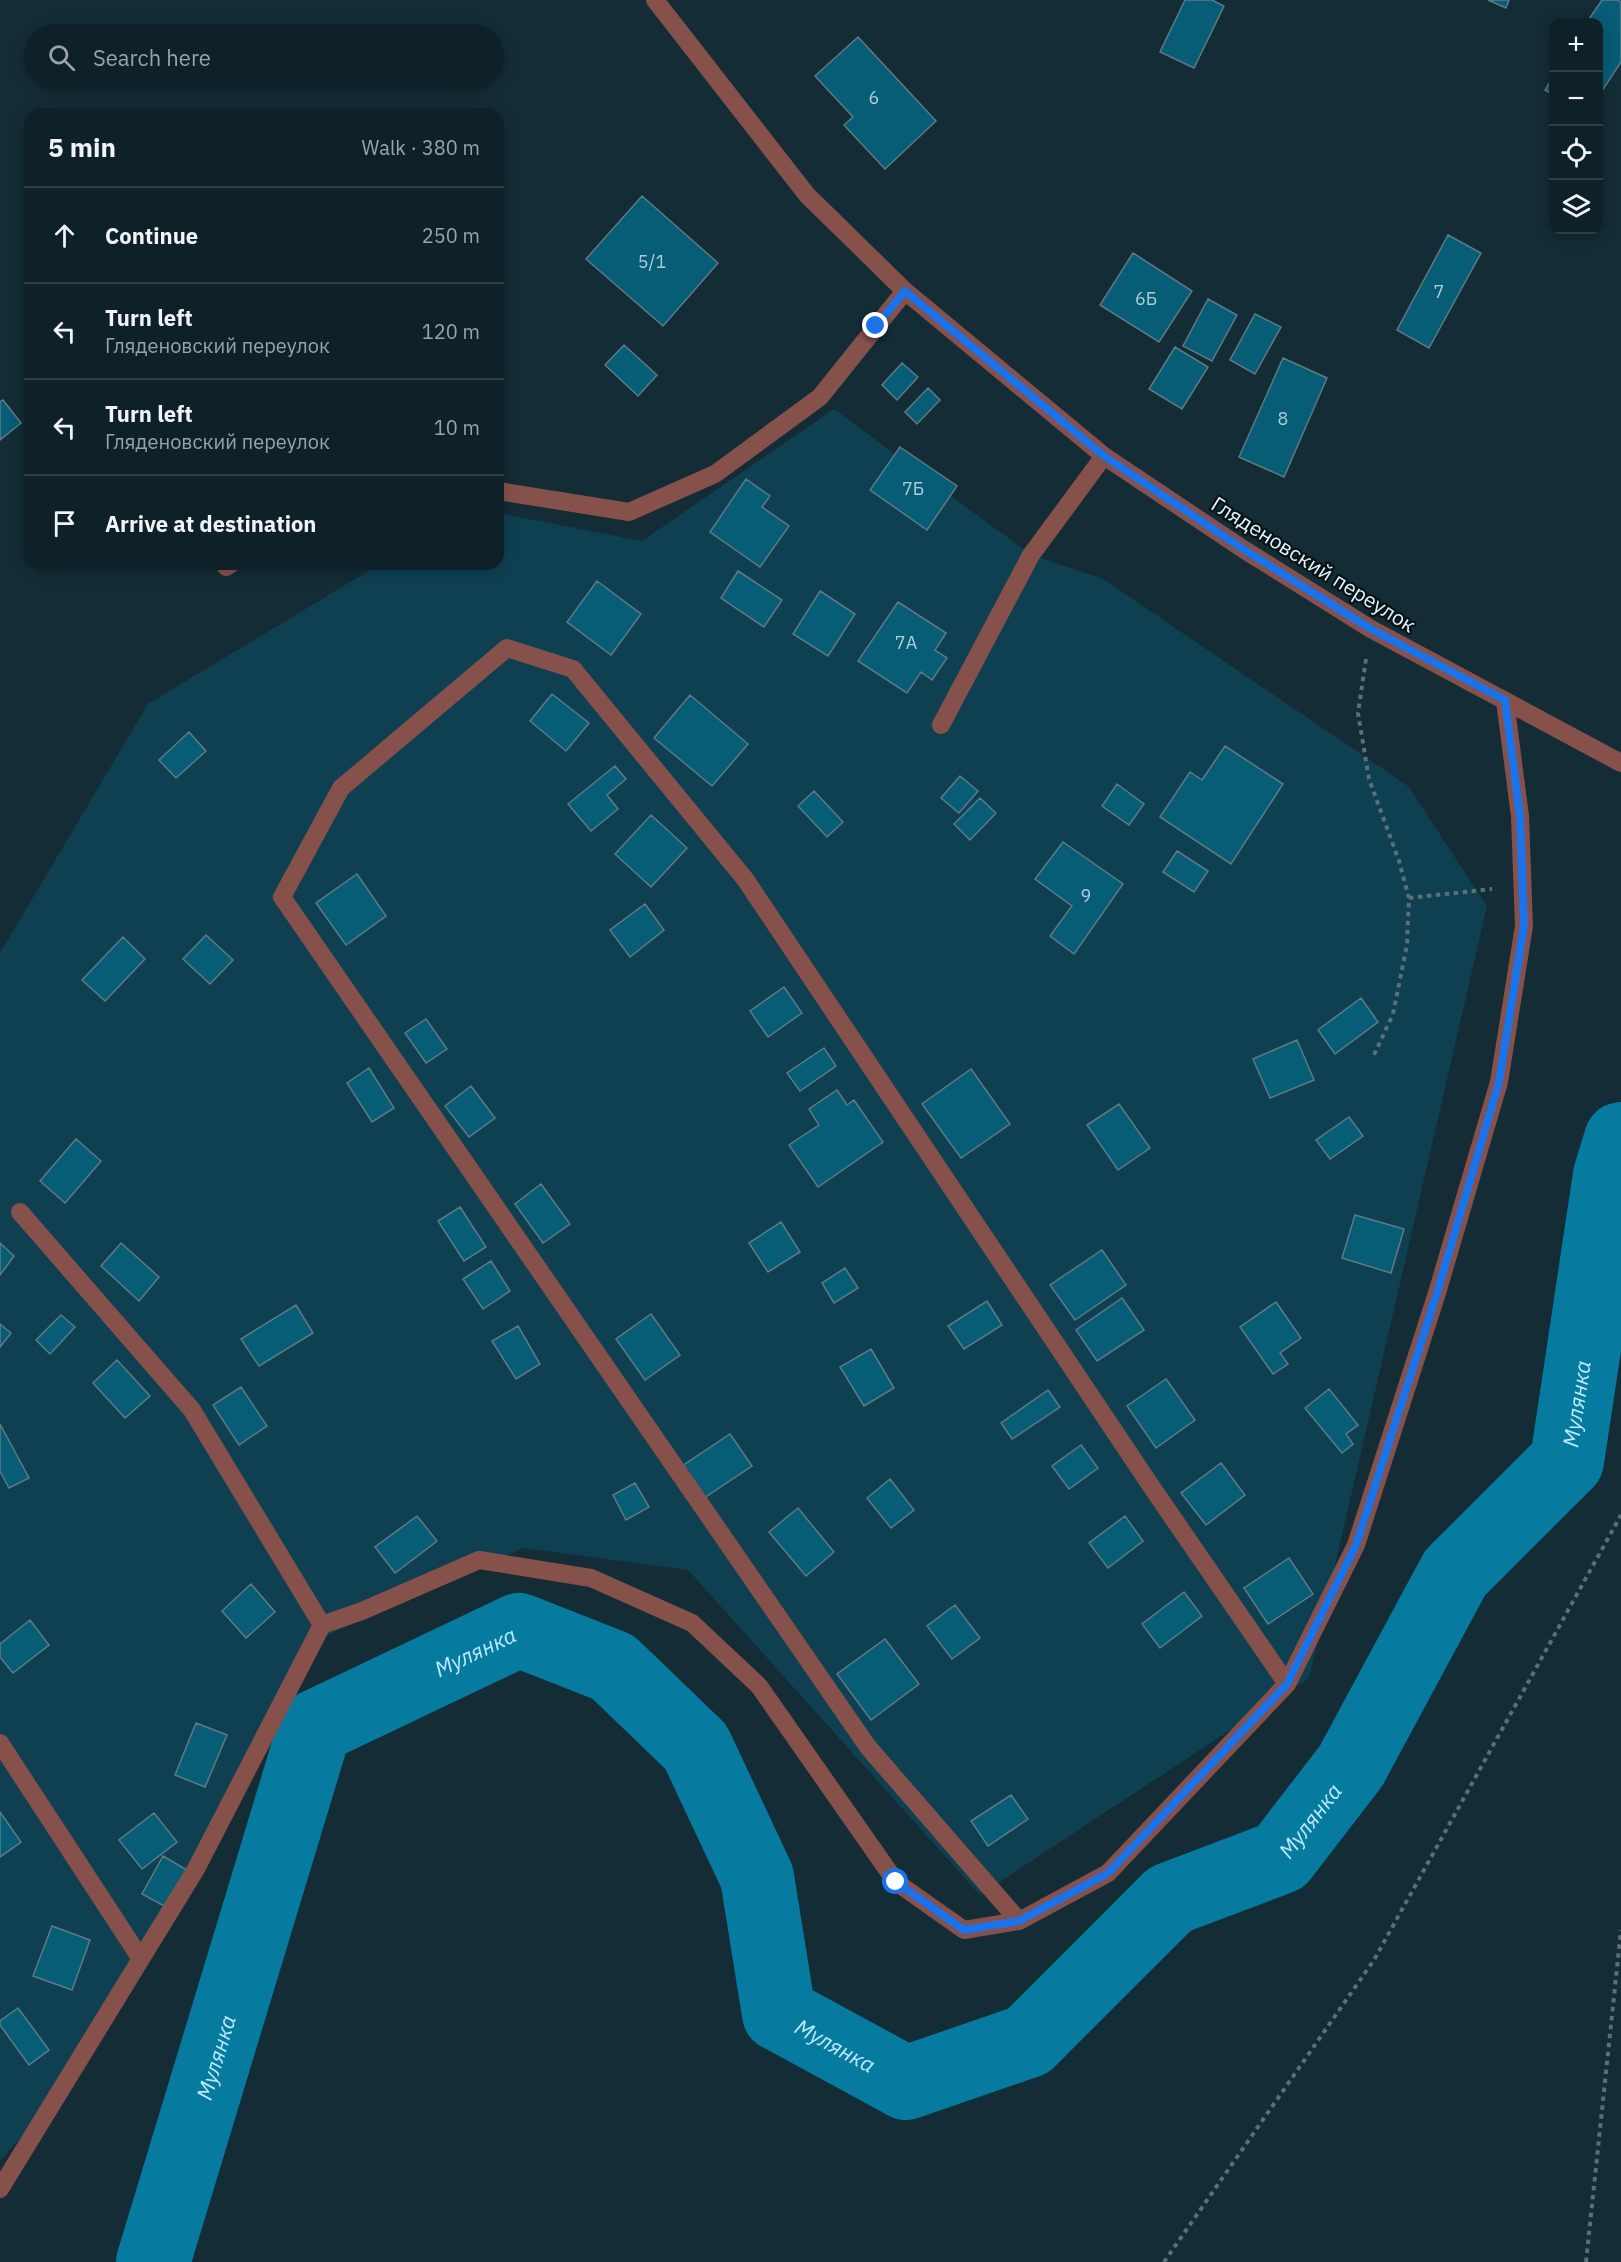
<!DOCTYPE html>
<html lang="en">
<head>
<meta charset="utf-8">
<style>
	body { margin:0; font-family:"IBM Plex Sans",sans-serif; background:#172930; color:#f1f3f6 }
	.controls { position:absolute; right:18px; top:18px; display:grid; overflow:hidden; border-radius:12px; box-shadow:0 3px 15px #0003 }
	.controls button { width:54px; height:54px; display:grid; place-items:center; padding:0; border:0; border-bottom:2px solid #2e3e45; background:#0e2128; color:#f1f3f6; font:30px sans-serif }
	.stop { position:absolute; width:18px; height:18px; margin:-14px; border:4px solid #1a73e8; border-radius:50%; background:#fff }
	.stop.end { background:#1a73e8; border-color:#fff; box-shadow:0 2px 6px #0008 }
	.list { margin:0; padding:0; list-style:none }
	h2 { display:flex; justify-content:space-between; align-items:center; height:78px; margin:0; padding:0 24px; font-size:26px }
	h2 small { font-size:20px; font-weight:400; color:#9ba3a8 }
	.list li { display:grid; grid-template-columns:39px 1fr auto; gap:18px; align-items:center; box-sizing:border-box; height:96px; padding:0 24px; border-top:2px solid #2e3e45 }
	.list b { display:block; font-size:22px; white-space:nowrap }
	.list p { margin:0; font-size:20px; white-space:nowrap; color:#9ba3a8 }
	.list em { font-size:20px; font-style:normal; color:#9ba3a8 }
	.icon { flex:none; width:33px; height:33px; fill:none; stroke:currentColor; stroke-width:2; stroke-linecap:round; stroke-linejoin:round }
	.map { position:relative; flex:none; width:1621px; height:2262px; overflow:hidden }
	.search { position:absolute; background:#0e2128; box-shadow:0 3px 15px #0003; left:24px; top:24px; width:480px; height:66px; display:flex; align-items:center; gap:15px; box-sizing:border-box; padding:0 21px; border-radius:33px; color:#9ba3a8; font-size:22px }
	.panel { position:absolute; background:#0e2128; box-shadow:0 3px 15px #0003; left:24px; top:108px; width:480px; height:462px; border-radius:18px }
	.map>svg:first-child { display:block }
</style>
</head>
<body>
<div class="map">
<svg width="1621" height="2262" viewBox="0 0 1621 2262">
	<rect width="100%" height="100%" fill="#132c36"/>
	<path fill="#0f4052" d="M834 409 1031 555 1103 579 1408 786 1487 906 1309 1678 980 1895 688 1570 523 1548 303 1646 88 2061 0 2161V953L148 704 380 564H498V513L642 541Z"/>
	<g fill="none" stroke-linecap="round" stroke-linejoin="round">
		<path stroke="#077b9f" stroke-width="74" id="s1" d="M153 2262 315 1727 519 1630 613 1667 696 1747 757 1877 779 2014 906 2083 1028 2041 1170 1899 1281 1857 1351 1766 1455 1573 1567 1461 1610 1175 1621 1139"/>
	</g>
	<path fill="#075c76" stroke="#5f7a85" stroke-width="1.5" d="M1185 0H1212L1224 6 1194 68 1160 52Z
		M1488 0H1509L1506 8Z
		M1602 0H1617L1621 2V62L1598 97V22H1587Z
		M858 37 936 121 885 169 844 125 853 117 815 76Z
		M1554 76V95L1545 90Z
		M642 196 718 263 663 326 586 259Z
		M1448 235 1481 253 1429 348 1397 330Z
		M1133 253 1192 291 1159 342 1100 305Z
		M1208 299 1237 315 1212 361 1183 346Z
		M1255 314 1281 327 1255 374 1230 360Z
		M624 345 657 375 638 396 605 365Z
		M1175 347 1208 367 1182 409 1149 389Z
		M1283 358 1327 378 1284 477 1239 457Z
		M902 363 918 377 897 400 882 385Z
		M928 388 940 400 917 424 905 412Z
		M3 400 21 423 0 440V402Z
		M900 447 957 486 927 530 870 490Z
		M746 479 770 496 762 507 789 526 760 567 710 532Z
		M738 571 782 600 764 627 721 598Z
		M597 581 641 614 611 655 567 622Z
		M820 591 855 614 828 656 793 634Z
		M898 602 946 633 935 650 947 658 932 680 921 672 907 693 858 661Z
		M552 694 589 723 566 751 530 721Z
		M690 695 748 744 712 786 654 738Z
		M189 732 206 751 176 778 159 760Z
		M1225 746 1283 784 1231 864 1160 817 1190 772 1202 780Z
		M615 766 626 779 607 795 618 809 591 831 568 804Z
		M960 776 978 791 959 813 941 798Z
		M1117 784 1144 804 1129 825 1102 806Z
		M814 791 843 822 827 837 798 806Z
		M980 798 996 813 970 840 954 824Z
		M651 815 687 848 651 887 615 854Z
		M1063 842 1123 884 1074 954 1050 936 1072 906 1035 879Z
		M1177 851 1208 871 1194 892 1163 872Z
		M357 874 386 916 346 945 316 903Z
		M645 904 664 930 630 957 610 930Z
		M206 935 233 960 210 984 183 959Z
		M123 937 145 959 105 1001 82 980Z
		M784 987 802 1013 768 1037 750 1011Z
		M1361 998 1378 1022 1335 1054 1318 1030Z
		M426 1019 447 1049 426 1063 405 1033Z
		M1297 1040 1314 1080 1270 1098 1253 1059Z
		M824 1048 836 1066 800 1091 787 1073Z
		M369 1068 394 1108 372 1122 347 1083Z
		M971 1069 1010 1124 961 1158 922 1104Z
		M471 1086 495 1118 469 1137 445 1106Z
		M837 1090 847 1105 854 1100 883 1142 818 1187 789 1145 819 1125 809 1109Z
		M1119 1104 1150 1148 1118 1170 1087 1125Z
		M1349 1117 1363 1136 1330 1159 1316 1140Z
		M76 1139 101 1161 65 1203 40 1181Z
		M541 1184 570 1224 543 1243 515 1204Z
		M460 1207 486 1247 464 1261 438 1221Z
		M1355 1215 1404 1229 1391 1273 1342 1258Z
		M781 1222 800 1252 768 1272 749 1243Z
		M0 1243 14 1256 0 1275Z
		M121 1243 159 1277 139 1301 101 1266Z
		M1102 1250 1126 1285 1075 1320 1050 1285Z
		M491 1261 510 1291 483 1309 463 1279Z
		M845 1268 858 1288 834 1303 822 1283Z
		M1122 1298 1144 1330 1097 1361 1076 1330Z
		M987 1301 1002 1325 964 1349 948 1326Z
		M1276 1302 1301 1338 1280 1353 1288 1364 1273 1374 1240 1327Z
		M296 1305 313 1333 259 1366 241 1339Z
		M651 1314 680 1355 645 1380 616 1339Z
		M61 1315 75 1327 50 1354 36 1340Z
		M0 1324 11 1333 0 1347Z
		M518 1326 540 1364 516 1379 492 1341Z
		M871 1349 894 1388 864 1406 840 1367Z
		M117 1360 150 1396 125 1418 93 1383Z
		M1166 1379 1195 1420 1156 1448 1127 1406Z
		M241 1387 267 1426 239 1445 213 1405Z
		M1329 1389 1358 1425 1346 1434 1353 1444 1342 1453 1305 1408Z
		M1048 1390 1060 1407 1012 1439 1001 1423Z
		M0 1424 29 1478 9 1488 0 1471Z
		M730 1434 752 1466 704 1498 682 1466Z
		M1081 1445 1098 1468 1069 1489 1052 1466Z
		M1221 1463 1245 1495 1206 1525 1181 1493Z
		M890 1479 914 1510 891 1528 867 1498Z
		M635 1483 649 1507 626 1520 613 1495Z
		M798 1508 834 1552 806 1576 769 1532Z
		M417 1516 437 1541 395 1573 375 1547Z
		M1125 1516 1143 1541 1108 1568 1089 1543Z
		M1289 1558 1313 1594 1268 1624 1244 1588Z
		M251 1584 275 1612 246 1638 222 1611Z
		M1184 1592 1202 1616 1160 1648 1142 1624Z
		M955 1605 980 1638 952 1659 927 1626Z
		M30 1620 49 1645 13 1673 0 1657V1644Z
		M885 1639 919 1684 871 1720 837 1674Z
		M196 1723 227 1735 205 1787 175 1775Z
		M1011 1795 1028 1819 988 1846 971 1821Z
		M0 1812 21 1842 0 1857Z
		M154 1813 177 1842 142 1869 119 1840Z
		M163 1856 187 1870 166 1907 142 1894Z
		M52 1926 90 1940 72 1990 33 1976Z
		M18 2008 49 2050 29 2065 0 2025V2021Z"/>
	<g fill="none" stroke-linecap="round" stroke-linejoin="round">
		<path stroke="#5a6f78" stroke-width="4" stroke-dasharray="4.5 4.5" stroke-linecap="butt" d="M1366 659 1358 713 1369 779 1399 861 1409 898 1407 945 1393 1014 1373 1057
			M1409 898 1492 889
			M1164 2262 1374 1960 1621 1515
			M1586 2262 1621 1930"/>
		<path stroke="#87514b" stroke-width="18" d="M655 0 807 195 905 291 1104 456 1243 549 1371 629 1621 763
			M498 491 629 512 715 474 820 397 905 291
			M226 567 231 564
			M941 725 1031 555 1104 456
			M20 1212 192 1410 322 1625
			M0 1743 141 1959
			M1019 1921 868 1747 282 897 341 788 507 648 573 669 745 879 1151 1486 1287 1684
			M0 2189 196 1869 322 1625 362 1611 479 1560 591 1578 692 1623 759 1686 896 1882 964 1930 1019 1921 1108 1873 1287 1684 1356 1545 1437 1293 1499 1082 1524 926 1520 816 1505 701"/>
	</g>
	<g fill="none" stroke-linecap="round" stroke-linejoin="round">
		<path stroke="#1a73e8" stroke-width="8" d="M876 326 905 291 1104 456 1243 549 1371 629 1505 700 1520 816 1524 926 1499 1082 1437 1293 1356 1545 1287 1684 1108 1873 1019 1921 964 1930 896 1882"/>
	</g>
	<g text-anchor="middle" dominant-baseline="central" stroke-width="4.5" stroke-linejoin="round" paint-order="stroke">
		<g font-size="18" fill="#aecdd9">
			<text x="874" y="97">6</text>
			<text x="652" y="261">5/1</text>
			<text x="1439" y="291">7</text>
			<text x="1146" y="298">6Б</text>
			<text x="1283" y="418">8</text>
			<text x="913" y="488">7Б</text>
			<text x="906" y="642">7А</text>
			<text x="1086" y="895">9</text>
		</g>
		<g font-size="21" fill="#e5f3fa" stroke="#081317">
			<text transform="translate(1314 564) rotate(32)">Гляденовский переулок</text>
		</g>
		<g font-size="22" font-style="italic" fill="#bdeafe" stroke="#081317">
			<text stroke="none"><textPath href="#s1" startOffset="2427">Мулянка</textPath></text>
			<text stroke="none"><textPath href="#s1" startOffset="736">Мулянка</textPath></text>
			<text stroke="none"><textPath href="#s1" startOffset="1923">Мулянка</textPath></text>
			<text stroke="none"><textPath href="#s1" startOffset="1348">Мулянка</textPath></text>
			<text stroke="none"><textPath href="#s1" startOffset="214">Мулянка</textPath></text>
		</g>
	</g>
</svg>
<div class="controls">
<button>+</button>
<button>−</button>
<button><svg class="icon" aria-label="locate" viewBox="0 0 24 24"><circle cx="12" cy="12" r="6"/><path d="M12 2v4M12 18v4M2 12h4M18 12h4"/></svg></button>
<button><svg class="icon" aria-label="layers" viewBox="0 0 24 24"><path d="M12 4l9 5-9 5-9-5zM3 14l9 5 9-5"/></svg></button>
</div>
<div class="stop" style="left:896px;top:1882px"></div>
<div class="stop end" style="left:876px;top:326px"></div>
<div class="search"><svg class="icon" aria-label="search" viewBox="0 0 24 24"><circle cx="10" cy="10" r="6"/><path d="M15 15l6 6"/></svg>Search here</div>
<section class="panel">
<h2>5 min<small>Walk · 380 m</small></h2>
<ul class="list">
<li><svg class="icon" aria-label="ahead" viewBox="0 0 24 24"><path d="M12 20V5M6 11l6-6 6 6"/></svg><div><b>Continue</b></div><em>250 m</em></li>
<li><svg class="icon" aria-label="left" viewBox="0 0 24 24"><path d="M17 20v-9H6M10 6l-5 5 5 5"/></svg><div><b>Turn left</b><p>Гляденовский переулок</p></div><em>120 m</em></li>
<li><svg class="icon" aria-label="left" viewBox="0 0 24 24"><path d="M17 20v-9H6M10 6l-5 5 5 5"/></svg><div><b>Turn left</b><p>Гляденовский переулок</p></div><em>10 m</em></li>
<li><svg class="icon" aria-label="arrive" viewBox="0 0 24 24"><path d="M6 21V4h12l-3 4 3 4H6"/></svg><div><b>Arrive at destination</b></div></li>
</ul>
</section>
</div>
</body>
</html>
